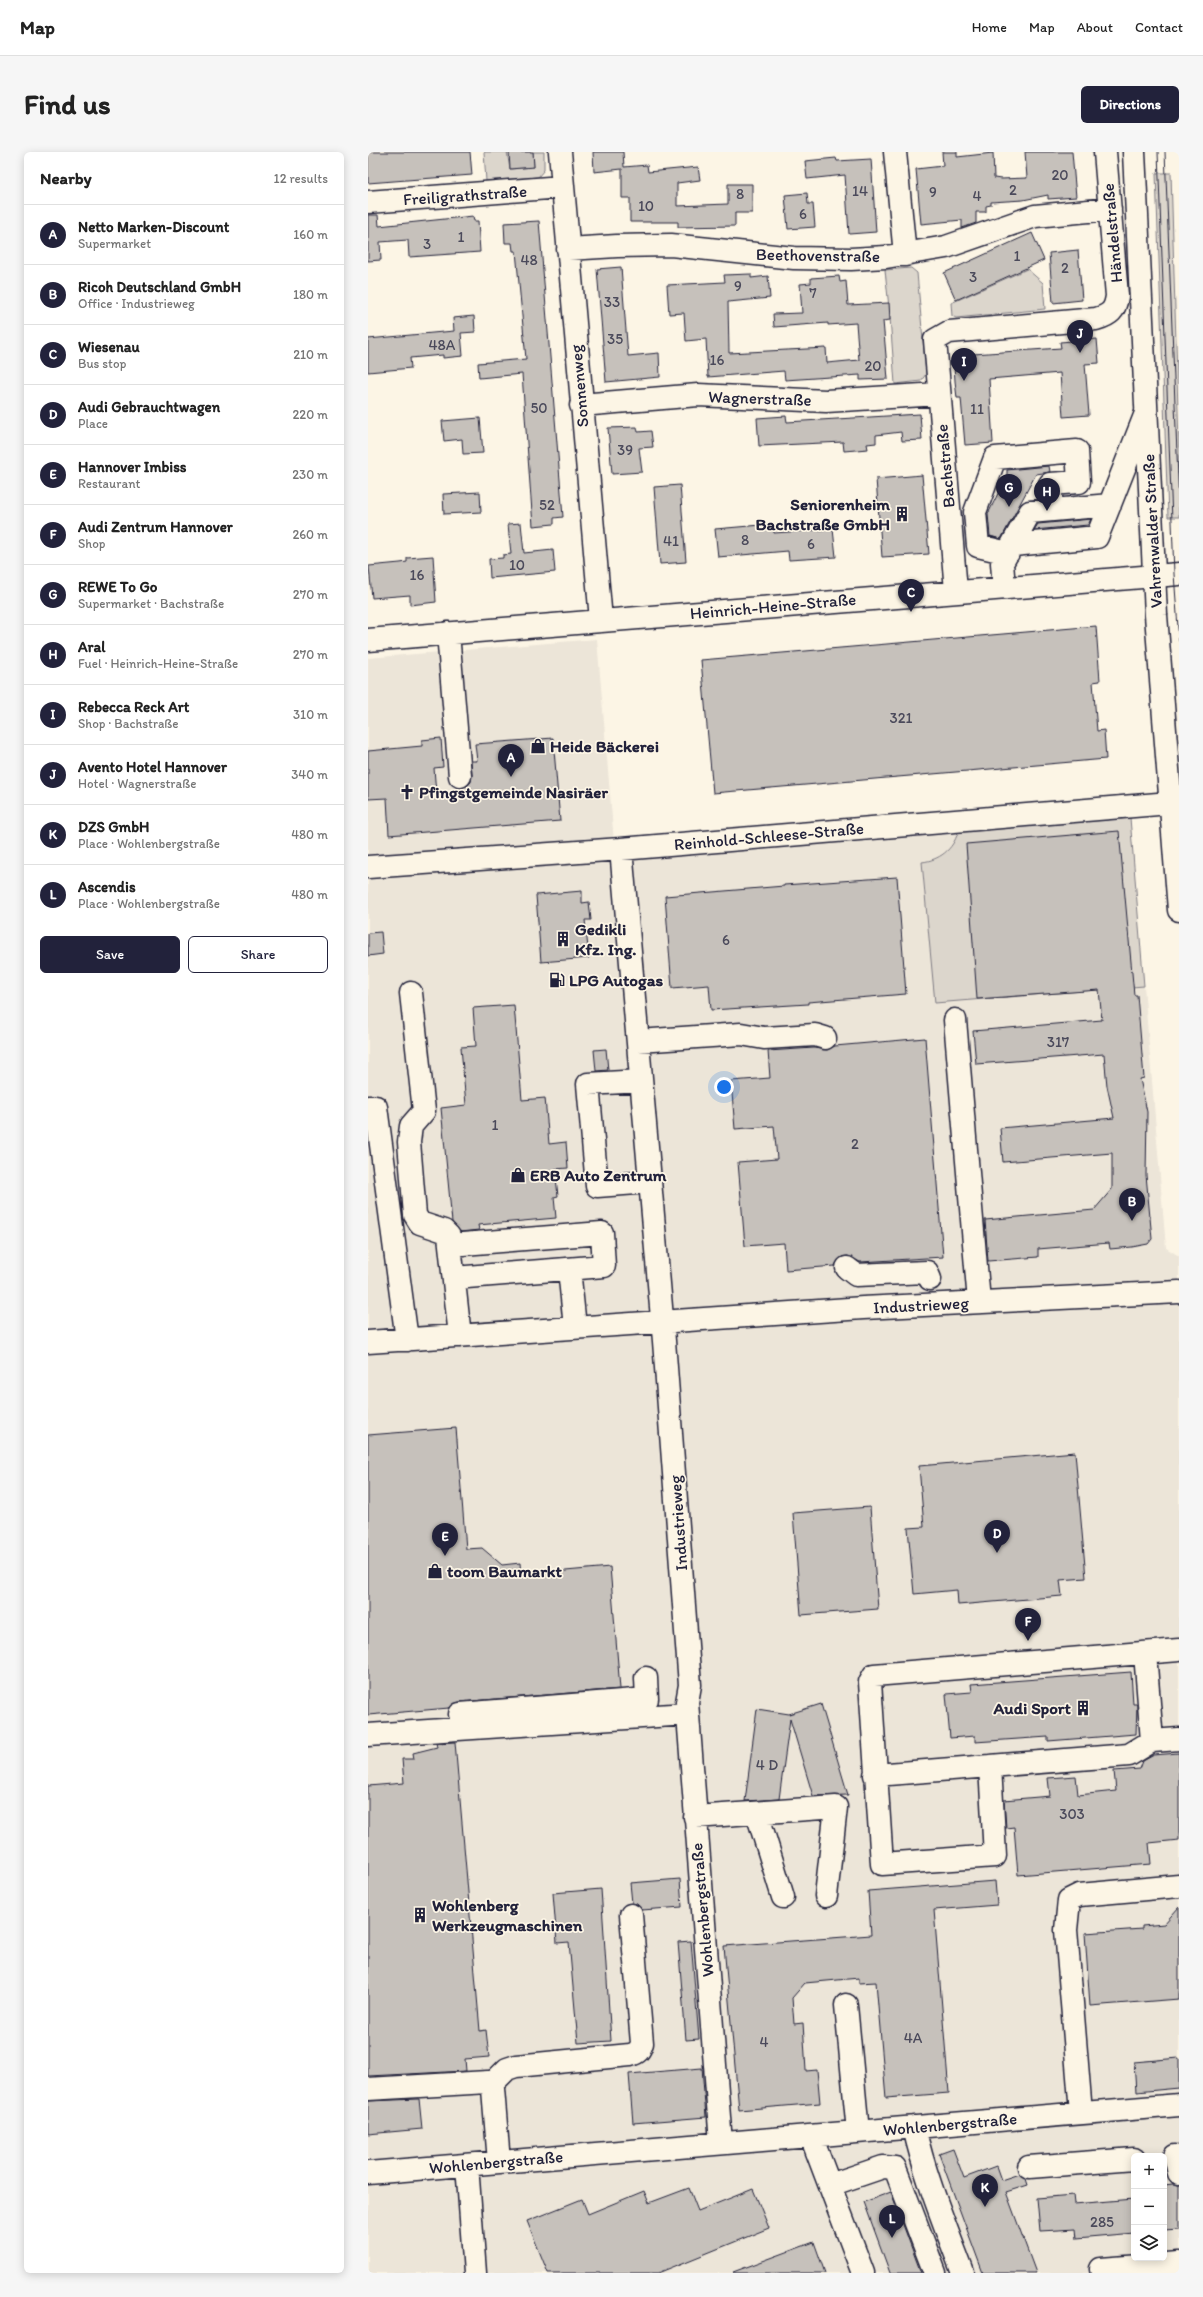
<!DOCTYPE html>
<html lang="en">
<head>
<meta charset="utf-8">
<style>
	body { margin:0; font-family:Itim,sans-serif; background:#f6f6f6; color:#222 }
	.controls { position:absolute; right:12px; bottom:12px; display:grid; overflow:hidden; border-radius:6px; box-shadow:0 2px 10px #0003 }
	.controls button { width:36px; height:36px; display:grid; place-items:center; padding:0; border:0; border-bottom:1px solid #e0e0e0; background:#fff; color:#222; font:20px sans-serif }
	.you { position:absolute; left:356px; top:935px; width:14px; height:14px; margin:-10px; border:3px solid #fff; border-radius:50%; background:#1a73e8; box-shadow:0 0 0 6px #1a73e833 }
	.badge { display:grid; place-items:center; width:26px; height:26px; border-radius:50%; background:#22223b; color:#fff; font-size:13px; font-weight:700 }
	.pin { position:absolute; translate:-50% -33px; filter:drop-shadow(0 1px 2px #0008) }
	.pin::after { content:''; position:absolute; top:21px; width:14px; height:12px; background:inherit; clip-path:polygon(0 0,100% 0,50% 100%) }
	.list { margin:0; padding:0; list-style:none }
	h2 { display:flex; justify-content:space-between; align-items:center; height:52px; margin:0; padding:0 16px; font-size:17px }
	h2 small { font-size:13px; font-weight:400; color:#767676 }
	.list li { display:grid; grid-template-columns:26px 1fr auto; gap:12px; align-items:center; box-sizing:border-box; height:60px; padding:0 16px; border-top:1px solid #e0e0e0 }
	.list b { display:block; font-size:15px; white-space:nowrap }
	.list p { margin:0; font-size:13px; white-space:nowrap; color:#767676 }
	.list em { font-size:13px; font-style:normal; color:#767676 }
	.actions { display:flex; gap:8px; padding:12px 16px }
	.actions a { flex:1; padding:9px 0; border:1px solid #22223b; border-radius:6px; text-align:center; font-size:14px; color:#22223b }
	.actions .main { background:#22223b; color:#fff }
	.icon { flex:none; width:22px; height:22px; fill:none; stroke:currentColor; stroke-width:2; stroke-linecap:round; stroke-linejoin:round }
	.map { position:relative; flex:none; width:811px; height:2121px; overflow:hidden; border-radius:6px }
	header { display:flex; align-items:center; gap:24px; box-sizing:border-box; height:56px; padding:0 20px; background:#fff; border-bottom:1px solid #e0e0e0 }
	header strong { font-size:19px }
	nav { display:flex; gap:22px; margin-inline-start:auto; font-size:14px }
	.intro { display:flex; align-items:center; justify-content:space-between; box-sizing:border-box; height:96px; padding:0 24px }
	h1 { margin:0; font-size:28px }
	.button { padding:10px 18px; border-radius:6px; background:#22223b; color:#fff; font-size:14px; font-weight:700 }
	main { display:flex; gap:24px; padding:0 24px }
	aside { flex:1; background:#fff; border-radius:6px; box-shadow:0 2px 10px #0003 }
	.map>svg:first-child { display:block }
</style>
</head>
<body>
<header>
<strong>Map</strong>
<nav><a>Home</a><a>Map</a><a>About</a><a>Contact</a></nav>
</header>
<div class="intro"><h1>Find us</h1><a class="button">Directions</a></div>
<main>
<aside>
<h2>Nearby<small>12 results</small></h2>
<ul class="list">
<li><span class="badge">A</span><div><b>Netto Marken-Discount</b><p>Supermarket</p></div><em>160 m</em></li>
<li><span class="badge">B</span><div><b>Ricoh Deutschland GmbH</b><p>Office · Industrieweg</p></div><em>180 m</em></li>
<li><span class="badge">C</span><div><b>Wiesenau</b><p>Bus stop</p></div><em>210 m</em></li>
<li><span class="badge">D</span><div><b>Audi Gebrauchtwagen</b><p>Place</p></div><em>220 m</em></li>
<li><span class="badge">E</span><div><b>Hannover Imbiss</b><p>Restaurant</p></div><em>230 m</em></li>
<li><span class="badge">F</span><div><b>Audi Zentrum Hannover</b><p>Shop</p></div><em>260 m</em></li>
<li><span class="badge">G</span><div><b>REWE To Go</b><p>Supermarket · Bachstraße</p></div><em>270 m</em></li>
<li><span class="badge">H</span><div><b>Aral</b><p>Fuel · Heinrich-Heine-Straße</p></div><em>270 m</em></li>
<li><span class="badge">I</span><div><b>Rebecca Reck Art</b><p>Shop · Bachstraße</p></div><em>310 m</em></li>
<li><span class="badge">J</span><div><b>Avento Hotel Hannover</b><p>Hotel · Wagnerstraße</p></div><em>340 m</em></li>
<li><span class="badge">K</span><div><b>DZS GmbH</b><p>Place · Wohlenbergstraße</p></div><em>480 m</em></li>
<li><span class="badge">L</span><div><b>Ascendis</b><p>Place · Wohlenbergstraße</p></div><em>480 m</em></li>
</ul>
<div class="actions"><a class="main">Save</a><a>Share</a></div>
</aside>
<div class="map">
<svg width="811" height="2121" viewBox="0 0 811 2121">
	<rect width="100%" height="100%" fill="#fcf5e5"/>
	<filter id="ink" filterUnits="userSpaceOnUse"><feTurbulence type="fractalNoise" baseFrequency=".025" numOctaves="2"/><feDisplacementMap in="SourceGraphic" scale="8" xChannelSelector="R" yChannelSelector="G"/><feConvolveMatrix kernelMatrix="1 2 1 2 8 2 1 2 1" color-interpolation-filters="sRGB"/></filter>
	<g filter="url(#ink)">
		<path fill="#ece5d8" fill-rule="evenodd" d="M229 487 246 690 544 664 760 643 798 1096 811 1104V2121H0V506ZM766 2004H796V2106H766Z"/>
		<path fill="#dcd6cc" stroke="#7f7c84" d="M116 0H139L142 17 166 15 165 0H176V18L170 25 118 29Z
			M788 21H803L811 293V365H800Z
			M543 116 549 121 558 222 553 229 527 232 522 165 517 118Z
			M659 117 675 131 677 157 588 166 584 164 583 151Z
			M762 666 776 834 567 851 554 710C571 708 585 698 590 680Z"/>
		<path fill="#c6c1bb" stroke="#22223b" d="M0 0H102L104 23 0 31Z
			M141 0H165L166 15 142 17Z
			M225 0H255L256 15 279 13 280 20 330 15 332 28 309 31V54L360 52V32H384V61H367V74L310 75V70H262V46H254V17L226 20Z
			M574 0H589V5L625 1 626 26 633 27 659 26 657 0H704L708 45 680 47V43L655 48 623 50V53L618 54V60H608V71L594 76V68L553 72 548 17 575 14Z
			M468 6 469 9 503 7 508 80 481 82 477 23 439 27 437 9Z
			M439 41 440 52H445L447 75 420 77 417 43Z
			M0 63H10L11 74 105 64 106 69H110L112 100 41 105 40 88 12 90 13 108 0 109Z
			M171 69 195 365 186 366V372L165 374 154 222 111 226 110 211 158 207 148 99H145L144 91H137L136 71Z
			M664 81 676 108 588 148 576 121Z
			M710 98 714 148 685 151 681 101Z
			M253 115 260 204 291 201 292 225 238 230 229 117Z
			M383 122V126L400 124 402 146 360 150 361 201 458 196 459 211 491 208 488 171 460 173V171L406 175 405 162 434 161 432 132 443 131V126L471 124 472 130 478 129 480 153 521 151 522 168 515 169 520 227 492 228V223L417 228 416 219 340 225 338 187 318 189 316 161 301 162 299 133 357 130 356 123Z
			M106 164 107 180 93 181 95 204 75 206V203L42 206 43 216 0 220V187L86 179 85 166Z
			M729 187 731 211 717 212 721 263 695 265 692 221 621 227 625 291 597 293 593 246H589L587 229 586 212H591V203L693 196 692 190Z
			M552 262 554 288 534 289 533 280 508 283V291L499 292 500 297 476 299 475 290 391 294 389 266 418 264 419 270Z
			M112 266 115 301 95 302 94 287 76 289 74 269Z
			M269 275 270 280 283 279 285 295 271 296 274 320 244 322 240 276Z
			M681 314 682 320 668 322 633 387 622 384 620 362 639 323V318Z
			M554 323 561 402 514 405 508 327Z
			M312 333 318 410 292 412 286 335Z
			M112 340 113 360 76 362 75 342Z
			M723 367 720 373 666 378 670 372Z
			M153 371 156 401 185 398 187 420 122 426 121 407 135 406V403L143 402 140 372Z
			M405 372 406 381 465 377 468 405 421 408 420 399 350 405 347 377Z
			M65 404 68 450 42 453V443L4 446 1 414 32 411 39 410V406Z
			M728 474 732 529 725 530 729 579 736 578 738 607 345 641 333 508Z
			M73 586 75 615 66 616 68 642 99 640V634L103 630 104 623 103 609H109L107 592 185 586 192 669 21 683 19 646 0 647V599L54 594V588Z
			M751 679 766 843H769L776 926 772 927 779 960 778 1023 784 1087 780 1092 764 1095 742 1097 741 1091 670 1097V1105L620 1109 617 1068 726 1058 744 1037V1001L635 1010 632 976 746 966 739 934 736 902 608 912 605 879 734 868 731 838 609 847 598 692Z
			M529 725 538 842 440 850V852L343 858 341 833 304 836 297 744 416 734V733Z
			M214 739V751L221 750 223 768H217L221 806 173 810 168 743Z
			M13 780 15 802 0 804V781Z
			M146 853 154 948 177 946 181 992 198 990 200 1016 187 1017 190 1044 186 1045 188 1066 110 1073 111 1078 92 1080 84 1070 73 956 98 953 93 895 108 894 105 856Z
			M557 886 575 1105 492 1110 480 1104 474 1105 467 1114 418 1118 416 1091 377 1094 370 1010 409 1007 406 974 367 977 363 929 402 926 400 899 446 896 459 898 467 894Z
			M238 897 240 918 228 919 226 898Z
			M88 1276 98 1397 114 1396 134 1413 152 1411 153 1423 242 1415 252 1537 91 1550 81 1556 0 1563V1283Z
			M707 1300 718 1426 692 1428 694 1444 590 1453 589 1438 546 1442 540 1376 556 1375 551 1314Z
			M502 1355 510 1457 433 1463 425 1361Z
			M763 1520 765 1552H769L768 1582 680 1589V1585L607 1590V1584L582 1586 578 1542 604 1540 603 1532Z
			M453 1552 480 1643 445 1644 422 1567 411 1647 377 1649 389 1557 421 1562Z
			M87 1590 112 1879 118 1878 121 1905 97 1907 98 1919 0 1924V1634L36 1631 34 1607H46L45 1601 69 1595 68 1591Z
			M811 1601V1688L781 1691 783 1712 650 1723 646 1675 638 1676 636 1648 682 1644 680 1626 708 1624 710 1643 748 1639 746 1619 772 1617 775 1609 786 1603Z
			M312 1727 314 1755 274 1758 269 1752 264 1751 262 1731Z
			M627 1729 629 1753 566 1758 581 1941 518 1946 508 1830 491 1831V1826L437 1831 424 1846 426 1872 435 1871 438 1919 449 1918 452 1951 371 1958 356 1794 503 1783 500 1739Z
			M233 1737 243 1889 210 1891 201 1790 189 1791 185 1741Z
			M811 1755V1847L722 1854 717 1781 774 1777V1774L796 1772Z
			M323 1789 331 1887 318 1888 310 1790Z
			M811 1906V1936L768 1940 766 1910Z
			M334 1916 338 1965 265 1971 261 1922Z
			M51 1947 54 1977 0 1982V1949Z
			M585 1997 596 2026 628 2014 633 2028 651 2022 658 2027 660 2033 638 2040 668 2121H615L571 2002Z
			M805 2032 811 2033V2077L796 2078V2033Z
			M321 2036 330 2059 385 2037 401 2076 290 2121H180L159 2069 214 2047 220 2062 276 2039 281 2051Z
			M523 2040 537 2078 553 2121H522L496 2050Z
			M705 2043 706 2052 766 2047V2081L709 2086 708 2077 672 2079 669 2046Z
			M446 2090 457 2121H366L365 2120Z"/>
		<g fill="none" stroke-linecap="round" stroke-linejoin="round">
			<defs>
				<path id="minor" d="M192 0 233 468
					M527 0 537 103
					M0 50 194 35
					M200 97 249 94 303 93 426 106 483 107 518 105 578 95 667 64 742 57
					M213 253 330 243 458 249 571 242
					M645 393 729 385 778 261
					M640 401 610 394 607 360 627 306 709 299 711 330 682 332 684 358
					M636 435 634 411 662 360 742 353
					M588 439 567 188 581 180 728 167C742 163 747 159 749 144L737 0
					M80 481 92 624
					M0 488 811 422
					M253 697 296 1189 322 1533 319 1550 353 1991
					M0 715 253 697 802 651
					M43 841 56 959 43 974 41 990 47 1063 52 1071 76 1079 81 1084 92 1184
					M587 868 611 1150
					M270 889 373 882 396 886 447 883 457 886
					M273 929 220 932 229 1034 282 1030
					M0 955H8L39 1188
					M82 1093 234 1081 236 1114 86 1126
					M479 1116 488 1123 559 1120 562 1127
					M201 1117 207 1175
					M0 1190 495 1156 811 1140
					M92 1562 279 1547 278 1526
					M0 1583 319 1562
					M784 1589 811 1587
					M622 1614 761 1603 784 1589 777 1501
					M507 1623 622 1614 627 1704 514 1712 502 1530 506 1523 811 1498
					M389 1661 415 1745
					M327 1665 468 1655 458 1744
					M478 1853 490 1980
					M124 1932 139 1917 148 1914 262 1903C270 1901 272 1898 274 1891L263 1763
					M0 1937 120 1930 125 1937 131 2010
					M713 1961 698 1778 701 1748 711 1743 811 1734
					M546 1975C557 2025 577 2073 595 2121
					M443 1984 495 2121
					M807 2004 811 2021
					M99 2013 107 2121
					M661 2015 766 2007
					M0 2021 811 1953
					M462 2033 515 2015 527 2016 567 2121
					M734 2121 733 2117 811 2111"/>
				<path id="major" d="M766 0 788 463 811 758"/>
			</defs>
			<use href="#minor" stroke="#22223b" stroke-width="25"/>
			<use href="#major" stroke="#22223b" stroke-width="25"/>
			<use href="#minor" stroke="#fcf5e5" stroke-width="22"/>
			<use href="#major" stroke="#fcf5e5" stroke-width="22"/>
			<path stroke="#22223b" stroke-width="1" d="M790 0 806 422 811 489
				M797 0 811 352"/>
		</g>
	</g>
	<defs>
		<symbol id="building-bare" viewBox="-9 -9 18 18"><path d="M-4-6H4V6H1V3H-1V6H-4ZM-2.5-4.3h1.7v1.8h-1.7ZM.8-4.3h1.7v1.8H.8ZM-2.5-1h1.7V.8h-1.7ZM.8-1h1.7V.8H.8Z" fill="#22223b" stroke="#fcf5e5" stroke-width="2.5" paint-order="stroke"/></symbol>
		<symbol id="shop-bare" viewBox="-9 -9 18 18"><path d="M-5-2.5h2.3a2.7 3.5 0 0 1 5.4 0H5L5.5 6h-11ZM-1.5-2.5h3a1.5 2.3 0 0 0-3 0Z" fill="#22223b" stroke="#fcf5e5" stroke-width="2.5" paint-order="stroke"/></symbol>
		<symbol id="church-bare" viewBox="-9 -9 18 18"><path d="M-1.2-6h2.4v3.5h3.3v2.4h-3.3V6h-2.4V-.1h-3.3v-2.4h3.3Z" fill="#22223b" stroke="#fcf5e5" stroke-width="2.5" paint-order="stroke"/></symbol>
		<symbol id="fuel-bare" viewBox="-9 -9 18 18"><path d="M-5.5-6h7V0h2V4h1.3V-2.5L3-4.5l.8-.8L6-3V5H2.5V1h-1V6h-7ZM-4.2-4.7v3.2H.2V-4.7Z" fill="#22223b" stroke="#fcf5e5" stroke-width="2.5" paint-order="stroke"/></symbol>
	</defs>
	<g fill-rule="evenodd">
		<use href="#building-bare" x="523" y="351" width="22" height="22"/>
		<use href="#shop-bare" x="159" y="583" width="22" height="22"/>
		<use href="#church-bare" x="28" y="629" width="22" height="22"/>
		<use href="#building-bare" x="184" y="776" width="22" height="22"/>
		<use href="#fuel-bare" x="178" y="817" width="22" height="22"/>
		<use href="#shop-bare" x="139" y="1012" width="22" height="22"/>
		<use href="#shop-bare" x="56" y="1408" width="22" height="22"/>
		<use href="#building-bare" x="704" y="1545" width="22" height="22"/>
		<use href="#building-bare" x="41" y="1752" width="22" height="22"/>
	</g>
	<g text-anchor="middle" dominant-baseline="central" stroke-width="3.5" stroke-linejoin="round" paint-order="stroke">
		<g font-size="15" fill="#4b4a5b">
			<text x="692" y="23">20</text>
			<text x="645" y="38">2</text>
			<text x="492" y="39">14</text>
			<text x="565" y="40">9</text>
			<text x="372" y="42">8</text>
			<text x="609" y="44">4</text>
			<text x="278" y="54">10</text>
			<text x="435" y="62">6</text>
			<text x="93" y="85">1</text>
			<text x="59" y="92">3</text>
			<text x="649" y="104">1</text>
			<text x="161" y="108">48</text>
			<text x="697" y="116">2</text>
			<text x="605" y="125">3</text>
			<text x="370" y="134">9</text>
			<text x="445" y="141">7</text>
			<text x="244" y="150">33</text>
			<text x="247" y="187">35</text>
			<text x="74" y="193">48A</text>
			<text x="349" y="208">16</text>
			<text x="505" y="214">20</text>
			<text x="171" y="256">50</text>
			<text x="609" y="257">11</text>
			<text x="257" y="298">39</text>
			<text x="179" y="353">52</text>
			<text x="377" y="388">8</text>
			<text x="303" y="389">41</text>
			<text x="443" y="392">6</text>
			<text x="149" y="413">10</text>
			<text x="49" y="423">16</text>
			<text x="533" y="566">321</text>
			<text x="358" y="788">6</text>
			<text x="690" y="890">317</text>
			<text x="127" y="973">1</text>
			<text x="487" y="992">2</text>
			<text x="399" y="1613">4 D</text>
			<text x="704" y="1662">303</text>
			<text x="545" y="1886">4A</text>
			<text x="396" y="1890">4</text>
			<text x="734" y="2070">285</text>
		</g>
		<g font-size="17" fill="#22223b" stroke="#fcf5e5">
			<text transform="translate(97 43) rotate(-4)">Freiligrathstraße</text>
			<text transform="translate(744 81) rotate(-95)">Händelstraße</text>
			<text transform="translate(450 103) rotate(1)">Beethovenstraße</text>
			<text transform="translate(211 234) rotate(-95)">Sonnenweg</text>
			<text transform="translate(392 246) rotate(2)">Wagnerstraße</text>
			<text transform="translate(577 314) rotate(-95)">Bachstraße</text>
			<text transform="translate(784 379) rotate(-93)">Vahrenwalder Straße</text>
			<text transform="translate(405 454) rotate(-5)">Heinrich-Heine-Straße</text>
			<text transform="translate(401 684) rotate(-5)">Reinhold-Schleese-Straße</text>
			<text transform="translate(553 1153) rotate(-3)">Industrieweg</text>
			<text transform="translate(310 1371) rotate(-94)">Industrieweg</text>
			<text transform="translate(334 1758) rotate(-95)">Wohlenbergstraße</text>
			<text transform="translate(582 1972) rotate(-5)">Wohlenbergstraße</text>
			<text transform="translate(128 2010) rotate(-5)">Wohlenbergstraße</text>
		</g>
		<g font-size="17" font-weight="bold" fill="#22223b" stroke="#fcf5e5" text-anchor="start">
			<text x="522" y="352" text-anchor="end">Seniorenheim<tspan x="522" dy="20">Bachstraße GmbH</tspan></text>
			<text x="182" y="594">Heide Bäckerei</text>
			<text x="51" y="640">Pfingstgemeinde Nasiräer</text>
			<text x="207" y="777">Gedikli<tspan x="207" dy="20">Kfz. Ing.</tspan></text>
			<text x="201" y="828">LPG Autogas</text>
			<text x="162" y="1023">ERB Auto Zentrum</text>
			<text x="79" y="1419">toom Baumarkt</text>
			<text x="703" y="1556" text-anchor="end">Audi Sport</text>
			<text x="64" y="1753">Wohlenberg<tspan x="64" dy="20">Werkzeugmaschinen</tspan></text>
		</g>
	</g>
</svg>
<div class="controls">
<button>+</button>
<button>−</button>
<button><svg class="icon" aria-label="layers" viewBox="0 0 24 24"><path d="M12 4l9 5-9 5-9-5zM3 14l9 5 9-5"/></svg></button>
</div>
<div class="you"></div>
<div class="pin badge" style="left:143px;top:625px">A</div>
<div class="pin badge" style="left:764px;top:1069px">B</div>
<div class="pin badge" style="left:543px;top:460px">C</div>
<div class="pin badge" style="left:629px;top:1401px">D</div>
<div class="pin badge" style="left:77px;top:1404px">E</div>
<div class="pin badge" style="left:660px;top:1489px">F</div>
<div class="pin badge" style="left:641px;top:355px">G</div>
<div class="pin badge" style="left:679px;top:359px">H</div>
<div class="pin badge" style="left:596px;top:229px">I</div>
<div class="pin badge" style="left:712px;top:201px">J</div>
<div class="pin badge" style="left:617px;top:2055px">K</div>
<div class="pin badge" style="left:524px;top:2086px">L</div>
</div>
</main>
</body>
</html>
